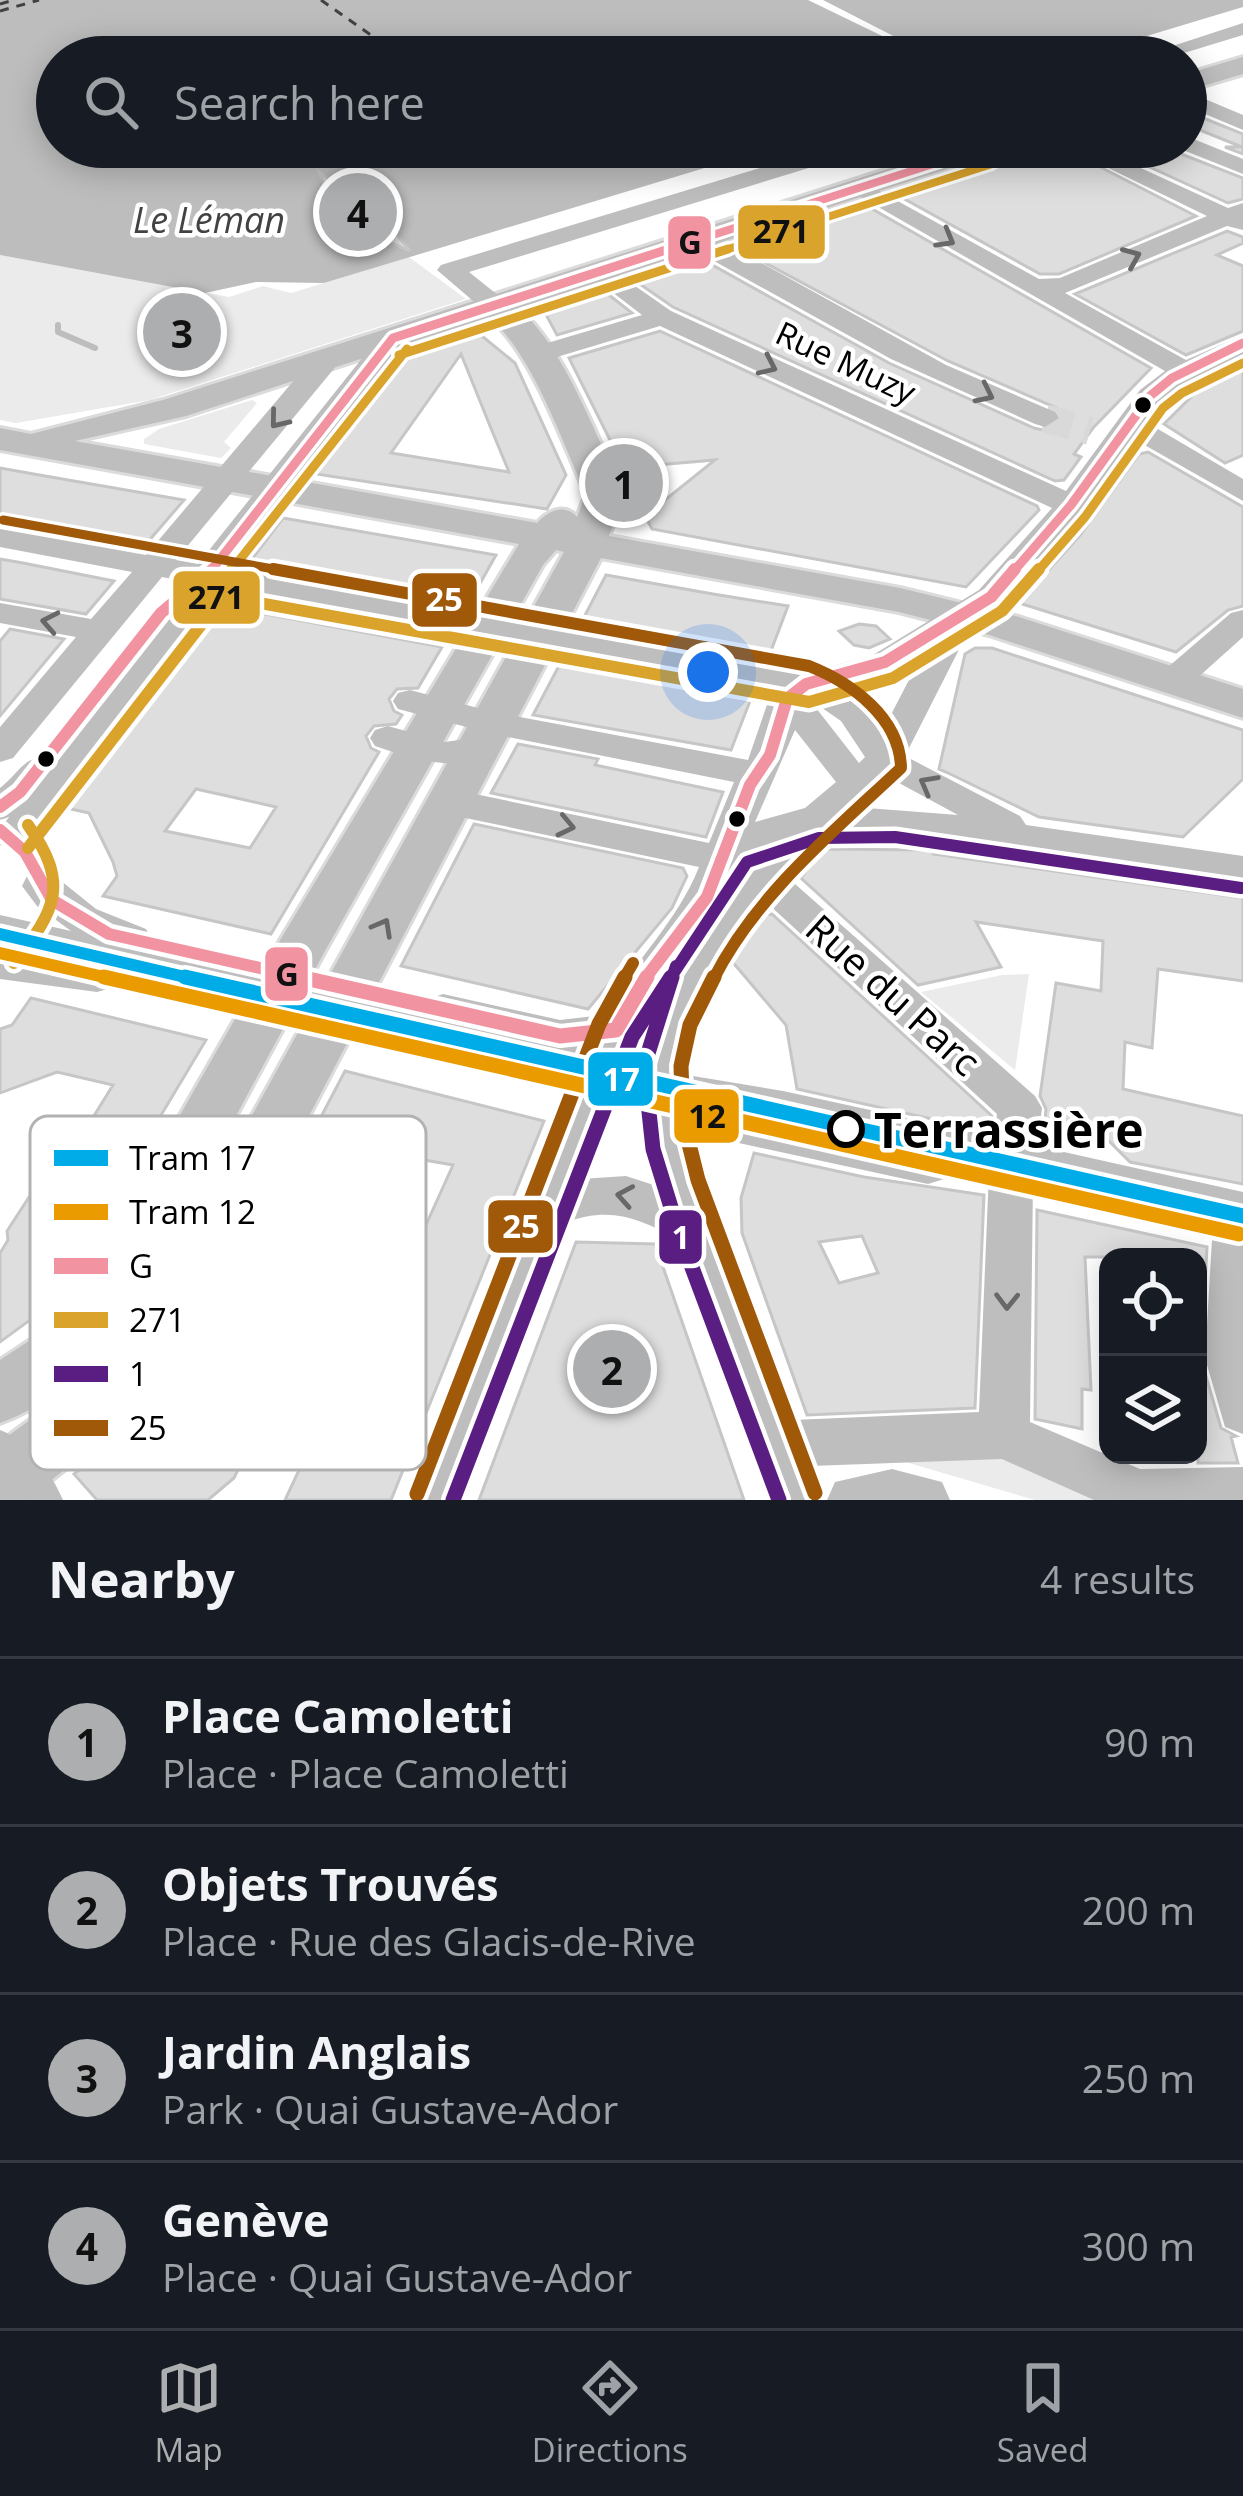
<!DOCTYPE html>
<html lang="en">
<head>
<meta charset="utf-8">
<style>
	body { margin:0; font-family:"Open Sans",sans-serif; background:#242831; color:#f1f3f6 }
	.controls { position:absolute; right:36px; bottom:36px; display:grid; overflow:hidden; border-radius:24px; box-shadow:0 6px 30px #0003 }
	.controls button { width:108px; height:108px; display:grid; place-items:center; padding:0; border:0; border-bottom:3px solid #363941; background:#171b24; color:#f1f3f6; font:60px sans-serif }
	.you { position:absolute; left:708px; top:672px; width:42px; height:42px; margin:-30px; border:9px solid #fff; border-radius:50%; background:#1a73e8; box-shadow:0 0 0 18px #1a73e833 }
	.badge { display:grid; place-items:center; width:78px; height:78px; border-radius:50%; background:#adaeaf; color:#111; font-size:39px; font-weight:700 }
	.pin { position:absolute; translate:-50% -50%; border:6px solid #fff; box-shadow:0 3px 12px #0006 }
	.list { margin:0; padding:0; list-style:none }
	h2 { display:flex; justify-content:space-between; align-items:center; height:156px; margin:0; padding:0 48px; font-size:51px }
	h2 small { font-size:39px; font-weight:400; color:#9ea1a6 }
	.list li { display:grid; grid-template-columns:78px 1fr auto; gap:36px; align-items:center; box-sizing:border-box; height:168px; padding:0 48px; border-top:3px solid #363941 }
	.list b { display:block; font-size:45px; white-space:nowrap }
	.list p { margin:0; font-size:39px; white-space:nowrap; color:#9ea1a6 }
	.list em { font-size:39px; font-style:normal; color:#9ea1a6 }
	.icon { flex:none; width:66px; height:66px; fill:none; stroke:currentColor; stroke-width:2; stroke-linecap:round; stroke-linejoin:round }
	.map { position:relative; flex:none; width:1243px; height:1500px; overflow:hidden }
	.search { position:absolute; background:#171b24; box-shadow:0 6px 30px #0003; left:36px; right:36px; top:36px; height:132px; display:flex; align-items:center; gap:30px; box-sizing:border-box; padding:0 42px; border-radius:66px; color:#9ea1a6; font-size:45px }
	.sheet { height:828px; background:#171b24 }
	nav { display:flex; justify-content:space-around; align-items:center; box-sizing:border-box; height:168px; border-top:3px solid #363941; background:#171b24; font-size:33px; color:#9ea1a6 }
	nav a { display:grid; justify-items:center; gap:6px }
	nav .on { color:#adaeaf }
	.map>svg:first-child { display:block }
</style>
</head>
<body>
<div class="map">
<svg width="1243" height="1500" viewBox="0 0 1243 1500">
	<rect width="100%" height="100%" fill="#fff"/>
	<path fill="#ebebeb" d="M0 255 229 297 263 286 291 293 409 257 466 299 150 400 16 423 0 420Z
		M252 400 257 403 224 442 231 448 221 458 144 444V439L159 429Z
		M1029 974 1015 1070 921 992 1002 975Z
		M902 1453 1039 1460 1120 1500H1035L902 1461Z"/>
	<path fill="#bdbdbd" d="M0 0H808L905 47 909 44 813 0 909 44 823 0H1243V7L1077 57H946L919 49 915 51 929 57H57V147H774L324 283 256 282 205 293 0 255Z"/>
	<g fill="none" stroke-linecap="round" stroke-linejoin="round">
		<path stroke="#bdbdbd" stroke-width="6" d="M58 325V332L95 348"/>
		<path stroke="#424242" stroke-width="3" stroke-dasharray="9 8" stroke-linecap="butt" d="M321 0 402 57
			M0 4 14 0
			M0 11 39 0
			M530 147 536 151"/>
	</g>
	<path fill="#dedede" stroke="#c6c6c6" stroke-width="3" fill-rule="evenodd" d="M1186 111 1243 134V154L1225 147H1242L1192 127 1201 124 1186 117Z
		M1033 147H1061L1196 216 1059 274H1040L892 192Z
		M1106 147H1174L1176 152 1243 178V199L1228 203Z
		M319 172 381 215 410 251 365 231 335 209Z
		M860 202 1151 368 1093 428 1074 454 1081 457 1064 480 1055 481 673 307 631 278 696 256 889 363 1034 428 1047 431 1061 422 1057 408 948 361 730 244Z
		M1227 231 1243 237V243L1217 255 1243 266V331L1186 355 1075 294Z
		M600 288 632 313 557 335 542 307Z
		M481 327 477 332 515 363 566 475 547 509 316 474 411 350ZM461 354 490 426 509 472 391 453Z
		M660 331 1037 506 1039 510 966 587 652 529 645 516 715 460 645 466 618 456 569 358Z
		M1243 359V455L1225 463 1164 424 1196 392 1193 390 1202 379Z
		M1148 452 1243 507V606L1228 610 1176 652 1019 603 1081 534 1139 454Z
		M0 468 45 476 184 500 146 544 0 516Z
		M283 518 496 555 469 603 249 563Z
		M0 559 23 563 114 581 86 614 0 599Z
		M606 575 713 594 788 606 769 656 581 623Z
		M217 605 442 647 418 688 397 689 389 699 394 711 402 715 396 724 374 726 366 736 371 748 379 752 271 934 103 896 117 876 113 862 89 813 62 807ZM196 789 241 799 276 807 250 848 165 831Z
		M859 624 876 626 890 639 869 648 854 645 839 631Z
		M10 629 64 639 0 716V641Z
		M975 648H992L1243 730V779L1183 837 1039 817 946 772 939 769 965 654Z
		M560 664 750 701 731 750 533 715Z
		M518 744 598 759 595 765 723 792 706 837 491 793Z
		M474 824 683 868 687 876 672 908 588 1009 401 966Z
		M822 849 932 850 933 854 1243 898V981L1158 969 1152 1048 1125 1042 1123 1089 1243 1116V1184L1130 1162 1100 1132 1045 1120 1046 1109 1040 1096 1056 983 1101 991 1103 941 976 922 1001 967 918 985 801 878Z
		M772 914 992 1116 990 1132 797 1089 786 1025 730 959 764 915Z
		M31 998 206 1040 45 1309 0 1342V1253L8 1240 7 1231 33 1191 41 1189 57 1164 63 1166 113 1085 57 1072 0 1093V1029L12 1025Z
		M345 1071 544 1121 391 1500H285L315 1436 329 1440 453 1165 383 1153 291 1349 211 1327Z
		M754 1153 864 1177 984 1195 975 1408 807 1415 742 1233 741 1198ZM862 1236 878 1273 839 1283 819 1242Z
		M1037 1210 1207 1247 1201 1359 1221 1428 1236 1436 1231 1437 1238 1463H1198V1257H1085L1091 1390 1082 1389V1429L1035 1419Z
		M576 1242 655 1244 744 1500H479Z
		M178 1395 262 1420 234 1478 208 1500H97L74 1474Z"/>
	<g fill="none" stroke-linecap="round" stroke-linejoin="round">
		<path stroke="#d9d9d9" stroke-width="28" stroke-dasharray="28 14" stroke-linecap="butt" d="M1045 418 1090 431"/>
		<defs>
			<path id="major" d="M1243 57V74L1186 91V74Z
				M957 147H1000L996 153 518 308C564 346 597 439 624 494L609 536 900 588 1019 617 1243 689V718L989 635 899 612 601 558 175 1372 132 1417 26 1500H0V1442L88 1377 131 1334 564 552 556 550 543 565 325 951 115 1340C83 1374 45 1407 0 1423V1360L44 1331 73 1302 282 937 519 544 0 450V428L31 434 163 400ZM489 317C533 355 561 440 586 494L577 517C564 503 548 511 537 523L75 441 186 416Z"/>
		</defs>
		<use href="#major" stroke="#dbdbdb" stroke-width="6"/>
		<path fill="#bebebe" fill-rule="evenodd" d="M1243 23V35L1171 57H1139Z
			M1186 91 1243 115V130L1186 106Z
			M1186 136 1243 159V174L1178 148 1186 147Z
			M829 147H864L861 152 469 272 504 300 508 306 504 312H486L437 270 441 265Z
			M1065 147H1095L1228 208 1243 203V230L1227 226 1065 293 1186 360 1243 335V354L1182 384 1146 422 1243 479V501L1134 439 1082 512 1003 604 973 622 905 756 1020 816 1026 825 1243 856V884L953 840 827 830 786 876 1035 1096 1042 1108 1037 1146 1243 1192V1434L1225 1427 1205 1358 1213 1223 1033 1182 1030 1422 1140 1469 1243 1467V1500H1094L1002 1459 811 1466 824 1500H772L678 1240C638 1217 609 1206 564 1223L460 1500H408L574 1083 114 971 117 977 111 988 97 992 0 979V949L49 955 0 943V915L71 931 37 906 22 886 27 876 41 872 55 876 96 909 146 929 152 939 146 949 424 1014 428 999 443 994 560 1020 603 1015C632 964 678 921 699 867L451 815 438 811 432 802 438 793 451 789 709 843 734 782 493 734 398 709 393 701 398 693 410 690 493 712 748 760 769 699 757 686 218 587 202 617 27 846 14 850 0 845V829L9 817 0 820V788C20 773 26 750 54 761L175 607 188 582 162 577 13 758 0 762V727L76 637 0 623V603L91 619 132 572 0 547V529L146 555 317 353H337L341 359 337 365 176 560 198 564 383 332 393 330 407 338 227 569 806 673 873 655 979 590 1052 508 660 326 537 363 523 355 527 349 642 315 586 272 590 267H608L671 311 1066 491 1140 390 1165 371 845 188 849 183H865L1039 279 1060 278 1207 216ZM923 653 884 728 866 705 841 685 897 669ZM809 699 841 721 865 757 859 763ZM795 730 836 782 805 808 755 822ZM888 777 958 815 854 807ZM765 849 727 896 737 868ZM766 902 997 1114 994 1137 783 1091 687 1075C686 1006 725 954 766 902ZM674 970 663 991 644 1065 625 1061 655 996ZM614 1092 643 1099 663 1188 626 1176 581 1179ZM693 1133 928 1184 944 1179 949 1163 989 1172 979 1412 793 1420 718 1224Z
			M696 234 756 260 946 365 1055 412 1059 418 1045 427 1035 424 891 359 687 246 684 241 687 236Z
			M1243 610V637L1185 689H1161L1156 681 1161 673 1231 613Z
			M388 726 445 742 480 737 493 741 498 749 493 757C450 771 417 760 375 746L370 738 375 730Z
			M0 1430C29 1441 51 1472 63 1500H5L0 1494Z
			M892 1469 942 1482 950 1500H827L835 1482Z"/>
		<use href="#major" fill="#bebebe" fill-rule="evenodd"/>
		<defs>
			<path id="bus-1-far3" d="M660 252 986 147"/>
			<path id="bus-1-far2" d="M393 338 669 249
				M210 572 393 338
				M1013 572 1071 505 1150 396 1172 378 1243 343"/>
			<path id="bus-1-far1" d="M0 807 20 792 161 613 213 569
				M0 830 25 852 52 900 109 934 313 980
				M644 980 707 897 750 785 770 755 787 699 806 684 885 662 991 597 1015 569"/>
			<path id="bus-1" d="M300 977 560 1036 616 1030
				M616 1030 647 977"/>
			<path id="bus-2-far2" d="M719 252 992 164"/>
			<path id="bus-2-far1" d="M399 355 728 249
				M230 572 407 349
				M1037 572 1085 517 1163 408 1182 393 1243 363"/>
			<path id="bus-2" d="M182 589 809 702 893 678 1002 611 1039 569
				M28 848 204 621 232 569
				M14 963C56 910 70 884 28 825"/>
			<path id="bus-3-far1" d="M669 980 747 862 819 838 895 837 1241 888
				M671 980 676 966"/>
			<path id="bus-3" d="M672 977 644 1066 653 1149 678 1230 779 1500
				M453 1500 632 1037 671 977"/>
			<path id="bus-4-far2" d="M3 520 290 572"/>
			<path id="bus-4-far1" d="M273 569 809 666C852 683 900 718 901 768 832 833 756 895 713 980
				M623 980 633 963"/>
			<path id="bus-4" d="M714 977 690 1025 681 1066 683 1120 698 1180 815 1493
				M417 1494 599 1024 625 977"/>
		</defs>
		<use href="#bus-1-far3" stroke="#fff" stroke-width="14"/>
		<use href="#bus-1-far2" stroke="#fff" stroke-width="16"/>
		<use href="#bus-1-far1" stroke="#fff" stroke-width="21"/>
		<use href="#bus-1" stroke="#fff" stroke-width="24"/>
		<use href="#bus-2-far2" stroke="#fff" stroke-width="14"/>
		<use href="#bus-2-far1" stroke="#fff" stroke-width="16"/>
		<use href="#bus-2" stroke="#fff" stroke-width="21"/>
		<use href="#bus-3-far1" stroke="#fff" stroke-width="21"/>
		<use href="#bus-3" stroke="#fff" stroke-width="24"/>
		<use href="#bus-4-far2" stroke="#fff" stroke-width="16"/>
		<use href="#bus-4-far1" stroke="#fff" stroke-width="21"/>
		<use href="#bus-4" stroke="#fff" stroke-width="24"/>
		<use href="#bus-1-far3" stroke="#f293a2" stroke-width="8"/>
		<use href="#bus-1-far2" stroke="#f293a2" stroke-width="9"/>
		<use href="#bus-1-far1" stroke="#f293a2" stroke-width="12"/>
		<use href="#bus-1" stroke="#f293a2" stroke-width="15"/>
		<use href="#bus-2-far2" stroke="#d9a32c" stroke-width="8"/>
		<use href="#bus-2-far1" stroke="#d9a32c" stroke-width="9"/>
		<use href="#bus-2" stroke="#d9a32c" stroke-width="12"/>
		<use href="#bus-3-far1" stroke="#5a1e82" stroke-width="12"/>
		<use href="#bus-3" stroke="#5a1e82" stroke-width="15"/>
		<use href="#bus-4-far2" stroke="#a05909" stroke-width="9"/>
		<use href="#bus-4-far1" stroke="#a05909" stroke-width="12"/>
		<use href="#bus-4" stroke="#a05909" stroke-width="15"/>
		<defs>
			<path id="tram-1-far1" d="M0 934 198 980"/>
			<path id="tram-1" d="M185 977 1243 1216"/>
			<path id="tram-2-far1" d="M0 953 117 980"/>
			<path id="tram-2" d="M104 977 1239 1234"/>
		</defs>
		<use href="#tram-1-far1" stroke="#fff" stroke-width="21"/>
		<use href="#tram-1" stroke="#fff" stroke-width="24"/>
		<use href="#tram-2-far1" stroke="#fff" stroke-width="21"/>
		<use href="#tram-2" stroke="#fff" stroke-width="24"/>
		<use href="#tram-1-far1" stroke="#00ace7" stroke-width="12"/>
		<use href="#tram-1" stroke="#00ace7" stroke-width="15"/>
		<use href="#tram-2-far1" stroke="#e99b00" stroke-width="12"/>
		<use href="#tram-2" stroke="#e99b00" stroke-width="15"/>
	</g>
	<defs><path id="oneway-chevron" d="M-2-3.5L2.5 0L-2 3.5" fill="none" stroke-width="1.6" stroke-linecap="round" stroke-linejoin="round" transform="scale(3)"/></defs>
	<g stroke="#686868">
		<use href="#oneway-chevron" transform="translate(946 239) rotate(30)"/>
		<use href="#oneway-chevron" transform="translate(1132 257) rotate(-23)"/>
		<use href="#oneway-chevron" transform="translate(768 366) rotate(25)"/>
		<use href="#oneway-chevron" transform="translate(985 394) rotate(26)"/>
		<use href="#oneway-chevron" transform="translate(278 420) rotate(129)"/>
		<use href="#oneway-chevron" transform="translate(50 622) rotate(-169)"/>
		<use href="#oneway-chevron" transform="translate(928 784) rotate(-151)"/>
		<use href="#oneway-chevron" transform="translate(566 826) rotate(12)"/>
		<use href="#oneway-chevron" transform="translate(383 927) rotate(-61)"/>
		<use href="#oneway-chevron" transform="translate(625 1196) rotate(-170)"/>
		<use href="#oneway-chevron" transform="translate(1007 1301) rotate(91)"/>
	</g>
	<g fill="#000" stroke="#fff" stroke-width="4.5">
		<circle cx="1143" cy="405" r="10"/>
		<circle cx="46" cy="759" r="10"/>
		<circle cx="737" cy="819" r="10"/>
	</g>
	<circle fill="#fff" stroke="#000" stroke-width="6" cx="846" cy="1129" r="16"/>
	<g text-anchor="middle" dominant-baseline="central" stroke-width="9" stroke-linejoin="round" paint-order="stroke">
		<g font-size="33" fill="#000" stroke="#fff">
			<text transform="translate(846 362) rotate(25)">Rue Muzy</text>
		</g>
		<g font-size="36" font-style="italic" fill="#424242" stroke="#fff">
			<text x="209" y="219">Le Léman</text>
		</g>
		<g font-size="39" fill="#000" stroke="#fff">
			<text transform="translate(894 994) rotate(42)">Rue du Parc</text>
		</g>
		<g font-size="48" font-weight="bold" fill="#000" stroke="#fff" text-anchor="start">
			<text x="874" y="1129">Terrassière</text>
		</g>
	</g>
	<rect x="30" y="1116" width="396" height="354" rx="18" fill="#fff" stroke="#b2b2b2" stroke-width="3"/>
	<rect x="54" y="1150" width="54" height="16" fill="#00ace7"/>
	<rect x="54" y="1204" width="54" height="16" fill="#e99b00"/>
	<rect x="54" y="1258" width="54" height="16" fill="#f293a2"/>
	<rect x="54" y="1312" width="54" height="16" fill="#d9a32c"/>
	<rect x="54" y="1366" width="54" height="16" fill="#5a1e82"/>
	<rect x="54" y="1420" width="54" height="16" fill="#a05909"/>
	<g font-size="33" fill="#000">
		<text x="129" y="1170">Tram 17</text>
		<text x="129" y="1224">Tram 12</text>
		<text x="129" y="1278">G</text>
		<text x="129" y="1332">271</text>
		<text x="129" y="1386">1</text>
		<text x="129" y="1440">25</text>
	</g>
	<g stroke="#fff" stroke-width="4.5">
		<rect x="736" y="203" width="91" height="58" rx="12" fill="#d9a32c"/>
		<rect x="666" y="214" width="47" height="57" rx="12" fill="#f293a2"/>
		<rect x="171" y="569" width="91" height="57" rx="12" fill="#d9a32c"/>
		<rect x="410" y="571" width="69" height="58" rx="12" fill="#a05909"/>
		<rect x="263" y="945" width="47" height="58" rx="12" fill="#f293a2"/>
		<rect x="586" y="1050" width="69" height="58" rx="12" fill="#00ace7"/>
		<rect x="672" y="1087" width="69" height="58" rx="12" fill="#e99b00"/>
		<rect x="486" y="1198" width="69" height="57" rx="12" fill="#a05909"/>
		<rect x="657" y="1208" width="47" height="58" rx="12" fill="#5a1e82"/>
	</g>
	<g font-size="33" text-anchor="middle" font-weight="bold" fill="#fff">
		<text x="444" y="611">25</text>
		<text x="621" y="1091">17</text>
		<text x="521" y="1238">25</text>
		<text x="681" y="1249">1</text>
	</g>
	<g font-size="33" text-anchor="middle" font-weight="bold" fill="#111">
		<text x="781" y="243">271</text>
		<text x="690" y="254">G</text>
		<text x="216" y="609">271</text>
		<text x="287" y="986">G</text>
		<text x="707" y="1128">12</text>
	</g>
</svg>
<div class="controls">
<button><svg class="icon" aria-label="locate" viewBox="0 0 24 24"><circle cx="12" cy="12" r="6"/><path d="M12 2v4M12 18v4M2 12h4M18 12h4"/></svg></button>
<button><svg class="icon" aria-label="layers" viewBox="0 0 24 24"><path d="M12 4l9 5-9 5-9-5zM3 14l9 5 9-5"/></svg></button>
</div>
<div class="you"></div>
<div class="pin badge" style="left:624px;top:483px">1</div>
<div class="pin badge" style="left:612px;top:1369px">2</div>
<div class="pin badge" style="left:182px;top:332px">3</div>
<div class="pin badge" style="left:358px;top:212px">4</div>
<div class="search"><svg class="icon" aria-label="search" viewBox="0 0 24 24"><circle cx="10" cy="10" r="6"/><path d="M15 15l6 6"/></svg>Search here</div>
</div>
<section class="sheet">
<h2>Nearby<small>4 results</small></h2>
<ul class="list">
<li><span class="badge">1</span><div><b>Place Camoletti</b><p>Place · Place Camoletti</p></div><em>90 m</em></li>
<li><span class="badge">2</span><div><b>Objets Trouvés</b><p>Place · Rue des Glacis-de-Rive</p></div><em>200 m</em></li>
<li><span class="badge">3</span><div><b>Jardin Anglais</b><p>Park · Quai Gustave-Ador</p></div><em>250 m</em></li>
<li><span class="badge">4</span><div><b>Genève</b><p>Place · Quai Gustave-Ador</p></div><em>300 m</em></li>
</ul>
</section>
<nav>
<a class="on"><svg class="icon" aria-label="map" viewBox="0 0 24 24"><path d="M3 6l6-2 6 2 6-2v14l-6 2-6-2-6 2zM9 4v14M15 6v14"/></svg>Map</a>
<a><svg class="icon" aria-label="directions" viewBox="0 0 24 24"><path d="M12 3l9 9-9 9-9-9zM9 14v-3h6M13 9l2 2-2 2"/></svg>Directions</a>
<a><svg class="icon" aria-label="saved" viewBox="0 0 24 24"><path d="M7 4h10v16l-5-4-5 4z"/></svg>Saved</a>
</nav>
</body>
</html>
